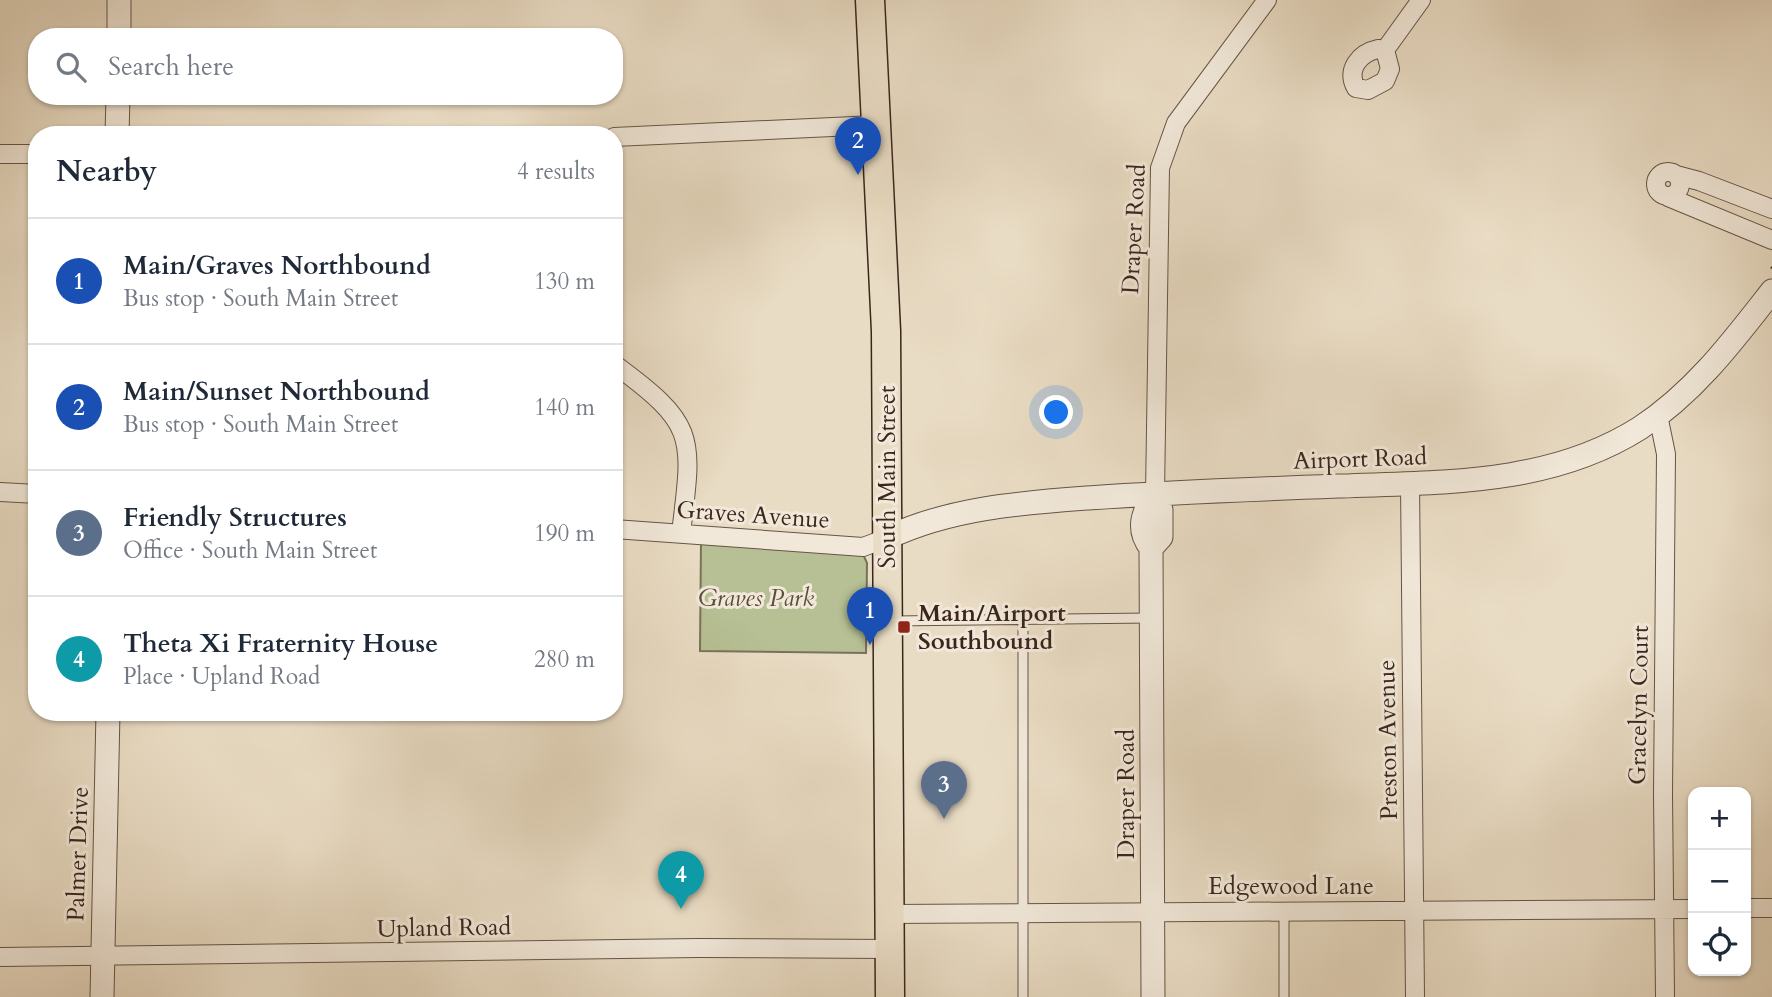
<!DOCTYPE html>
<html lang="en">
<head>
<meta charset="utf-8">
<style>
	body { margin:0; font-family:Cardo,serif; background:#f2f2f3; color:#1f2937 }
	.controls { position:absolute; right:21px; bottom:21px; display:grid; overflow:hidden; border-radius:14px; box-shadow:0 2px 5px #0004 }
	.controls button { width:63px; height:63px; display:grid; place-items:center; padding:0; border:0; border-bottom:2px solid #e0e1e3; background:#fff; color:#1f2937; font:35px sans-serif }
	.you { position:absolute; left:1057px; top:413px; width:24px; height:24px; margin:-18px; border:5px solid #fff; border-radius:50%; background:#1a73e8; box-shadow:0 0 0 10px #1a73e833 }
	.badge { display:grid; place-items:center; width:46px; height:46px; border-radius:50%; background:#b45309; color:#fff; font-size:23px; font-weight:700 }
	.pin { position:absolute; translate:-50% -58px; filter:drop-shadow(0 2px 4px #0008) }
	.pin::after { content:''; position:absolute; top:37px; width:24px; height:21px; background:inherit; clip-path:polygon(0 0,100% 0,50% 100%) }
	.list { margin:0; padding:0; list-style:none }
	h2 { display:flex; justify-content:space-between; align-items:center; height:91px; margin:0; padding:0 28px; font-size:30px }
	h2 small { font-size:23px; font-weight:400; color:#747a83 }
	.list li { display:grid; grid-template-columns:46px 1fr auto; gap:21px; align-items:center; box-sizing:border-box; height:126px; padding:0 28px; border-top:2px solid #e0e1e3 }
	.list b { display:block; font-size:26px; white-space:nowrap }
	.list p { margin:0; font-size:23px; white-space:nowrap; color:#747a83 }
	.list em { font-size:23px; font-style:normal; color:#747a83 }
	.icon { flex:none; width:38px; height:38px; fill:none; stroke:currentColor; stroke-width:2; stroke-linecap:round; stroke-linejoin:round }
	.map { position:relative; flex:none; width:1772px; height:997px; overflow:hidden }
	.search { position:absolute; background:#fff; box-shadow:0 2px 5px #0004; left:28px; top:28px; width:595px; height:77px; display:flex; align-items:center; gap:18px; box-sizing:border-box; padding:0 24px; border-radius:28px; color:#747a83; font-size:26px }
	.panel { position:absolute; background:#fff; box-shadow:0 2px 5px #0004; left:28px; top:126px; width:595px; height:595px; border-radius:28px }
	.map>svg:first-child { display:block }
</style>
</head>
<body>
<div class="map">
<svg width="1772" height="997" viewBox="0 0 1772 997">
	<rect width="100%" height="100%" fill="#e9dcc4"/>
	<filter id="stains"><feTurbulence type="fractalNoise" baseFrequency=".00286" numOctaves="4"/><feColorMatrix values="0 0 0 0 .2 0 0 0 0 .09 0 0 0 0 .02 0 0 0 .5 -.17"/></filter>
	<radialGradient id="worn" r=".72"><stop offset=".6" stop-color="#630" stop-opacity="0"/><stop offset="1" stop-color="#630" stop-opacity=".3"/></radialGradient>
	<path fill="#b6c094" stroke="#787358" stroke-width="2" d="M701 540 863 554 867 563 866 653 700 651Z"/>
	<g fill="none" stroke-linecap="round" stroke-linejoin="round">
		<defs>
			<path id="service" d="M893 621 1151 618
				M1284 910V997
				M1023 997V619"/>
			<path id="minor" d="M1378 49 1385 50 1390 69 1385 81 1368 90 1356 88C1346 70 1359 53 1378 49Z
				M1385 50 1421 0
				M614 137 876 125
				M0 154H37
				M1656 184a12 12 0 1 1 24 0a12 12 0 1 1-24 0Z
				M1676 175 1699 181 1772 209
				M1668 197 1772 240
				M614 364C697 425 693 435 681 533
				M1658 415 1666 454 1663 794 1665 997
				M1410 483 1415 997
				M0 492 37 494
				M1155 494 1160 168 1176 123 1267 0
				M614 529 863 547 887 538
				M1746 908H1772
				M889 914 1693 909
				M0 957 698 948 889 949"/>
			<path id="tertiary" d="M119 37V0
				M117 135 118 96
				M887 538C950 508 1020 503 1088 498 1173 492 1258 489 1342 486 1445 482 1550 485 1640 428 1694 393 1733 341 1772 291
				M1151 548 1161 537V510L1155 494
				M102 997 108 712
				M1153 997 1151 548C1136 529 1143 512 1155 494"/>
			<path id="primary" d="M870 0 886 331 890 997"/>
		</defs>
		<use href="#service" stroke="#665446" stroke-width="11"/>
		<use href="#minor" stroke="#665446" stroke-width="20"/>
		<use href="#tertiary" stroke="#665446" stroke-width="25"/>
		<use href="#primary" stroke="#3b261c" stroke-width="31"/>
		<path stroke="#3b261c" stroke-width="2.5" stroke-dasharray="5 3.5" stroke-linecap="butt" d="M1771 267 1772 268"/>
		<use href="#service" stroke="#f1e8d9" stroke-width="9"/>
		<use href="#minor" stroke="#f1e8d9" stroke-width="18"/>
		<use href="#tertiary" stroke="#f1e8d9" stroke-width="23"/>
		<use href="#primary" stroke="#e9dcc4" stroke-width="28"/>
	</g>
	<rect fill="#8f2418" stroke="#f1e8d9" stroke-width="2.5" x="897" y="620" width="14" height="14" rx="3.5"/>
	<g text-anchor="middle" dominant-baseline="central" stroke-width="6" stroke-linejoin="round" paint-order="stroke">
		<g font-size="24" fill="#3b261c" stroke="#f1e8d9">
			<text transform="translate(1134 229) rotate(-87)">Draper Road</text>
			<text transform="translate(1360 459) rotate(-2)">Airport Road</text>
			<text transform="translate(887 477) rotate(-90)">South Main Street</text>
			<text transform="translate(753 515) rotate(4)">Graves Avenue</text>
			<text transform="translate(1639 705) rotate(-89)">Gracelyn Court</text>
			<text transform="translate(1388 740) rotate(-91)">Preston Avenue</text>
			<text transform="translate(1126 794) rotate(-90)">Draper Road</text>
			<text transform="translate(78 854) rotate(-88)">Palmer Drive</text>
			<text x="1291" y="886">Edgewood Lane</text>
			<text transform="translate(444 928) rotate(-1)">Upland Road</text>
		</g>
		<g font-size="24" font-style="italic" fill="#5a4c3a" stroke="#f1e8d9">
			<text x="756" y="598">Graves Park</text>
		</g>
		<g font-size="24" font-weight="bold" fill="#3b261c" stroke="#f1e8d9" text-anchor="start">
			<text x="918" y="613">Main/Airport<tspan x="918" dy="28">Southbound</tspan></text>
		</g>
	</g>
	<rect width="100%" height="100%" filter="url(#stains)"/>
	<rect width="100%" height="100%" fill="url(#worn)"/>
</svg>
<div class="controls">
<button>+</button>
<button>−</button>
<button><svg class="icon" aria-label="locate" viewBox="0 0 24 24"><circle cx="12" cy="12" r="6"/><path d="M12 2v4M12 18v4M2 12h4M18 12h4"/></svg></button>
</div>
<div class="you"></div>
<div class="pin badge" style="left:870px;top:645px;background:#1a4fb4">1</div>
<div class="pin badge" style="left:858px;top:175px;background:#1a4fb4">2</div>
<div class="pin badge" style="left:944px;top:819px;background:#5c6f8a">3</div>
<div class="pin badge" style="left:681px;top:909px;background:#0f9aa8">4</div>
<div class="search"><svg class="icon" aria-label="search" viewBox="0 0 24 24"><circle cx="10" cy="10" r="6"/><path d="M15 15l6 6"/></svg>Search here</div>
<section class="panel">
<h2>Nearby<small>4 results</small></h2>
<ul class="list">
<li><span class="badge" style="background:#1a4fb4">1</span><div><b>Main/Graves Northbound</b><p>Bus stop · South Main Street</p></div><em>130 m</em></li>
<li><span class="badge" style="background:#1a4fb4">2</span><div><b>Main/Sunset Northbound</b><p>Bus stop · South Main Street</p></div><em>140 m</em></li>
<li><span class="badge" style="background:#5c6f8a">3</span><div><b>Friendly Structures</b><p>Office · South Main Street</p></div><em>190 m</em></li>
<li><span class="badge" style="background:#0f9aa8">4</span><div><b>Theta Xi Fraternity House</b><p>Place · Upland Road</p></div><em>280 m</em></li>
</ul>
</section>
</div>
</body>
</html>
